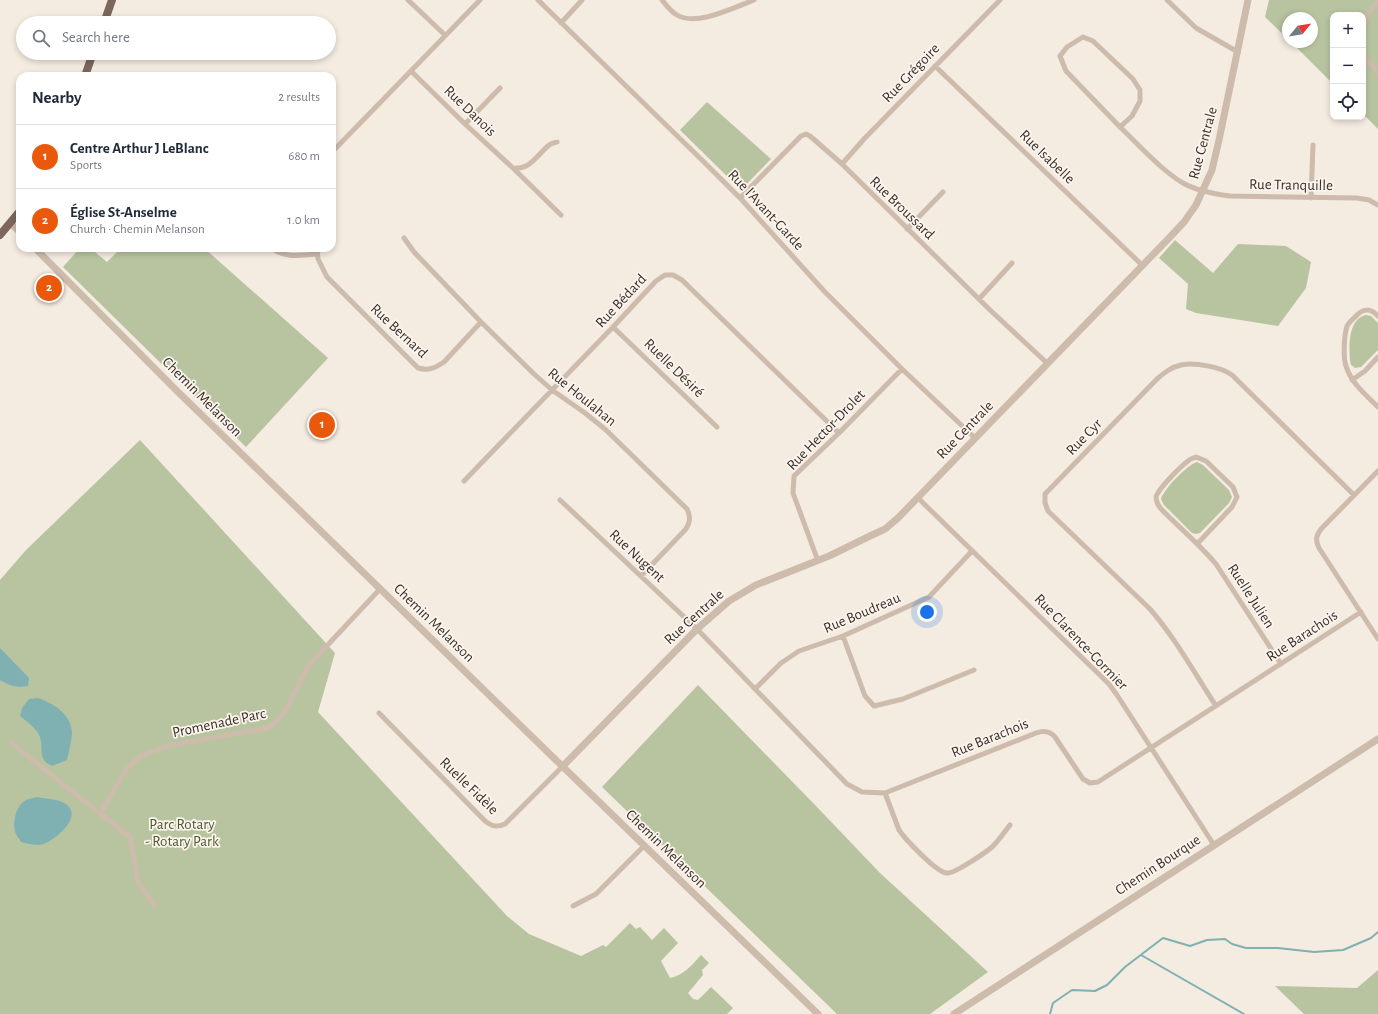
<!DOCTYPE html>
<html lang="en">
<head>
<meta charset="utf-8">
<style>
	body { margin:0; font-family:"Alegreya Sans",sans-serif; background:#f6f6f7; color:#1f2937 }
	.controls { position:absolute; right:12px; top:12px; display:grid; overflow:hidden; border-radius:8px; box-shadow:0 2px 6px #0003 }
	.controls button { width:36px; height:36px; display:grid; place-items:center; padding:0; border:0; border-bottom:1px solid #e0e1e3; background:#fff; color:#1f2937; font:20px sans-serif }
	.compass { position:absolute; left:1282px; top:12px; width:36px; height:36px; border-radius:50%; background:#fff; box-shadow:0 2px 6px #0003; rotate:60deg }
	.you { position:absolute; left:927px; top:612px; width:14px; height:14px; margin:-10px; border:3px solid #fff; border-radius:50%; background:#1a73e8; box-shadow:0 0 0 6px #1a73e833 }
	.badge { display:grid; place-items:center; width:26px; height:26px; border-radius:50%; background:#ea580c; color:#fff; font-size:13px; font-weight:700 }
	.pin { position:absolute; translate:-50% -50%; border:2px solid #fff; box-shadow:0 1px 4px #0006 }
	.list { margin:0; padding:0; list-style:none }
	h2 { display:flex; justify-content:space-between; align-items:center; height:52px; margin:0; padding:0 16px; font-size:17px }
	h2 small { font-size:13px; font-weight:400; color:#747a83 }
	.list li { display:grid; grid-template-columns:26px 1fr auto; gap:12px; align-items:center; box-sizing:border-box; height:64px; padding:0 16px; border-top:1px solid #e0e1e3 }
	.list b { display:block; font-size:15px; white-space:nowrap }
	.list p { margin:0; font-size:13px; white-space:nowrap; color:#747a83 }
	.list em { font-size:13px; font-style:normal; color:#747a83 }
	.icon { flex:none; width:22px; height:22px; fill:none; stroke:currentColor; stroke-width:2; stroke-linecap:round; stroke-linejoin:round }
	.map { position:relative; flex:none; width:1378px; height:1014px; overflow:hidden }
	.search { position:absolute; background:#fff; box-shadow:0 2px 6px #0003; left:16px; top:16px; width:320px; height:44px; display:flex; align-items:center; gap:10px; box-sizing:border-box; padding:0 14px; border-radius:22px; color:#747a83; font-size:15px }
	.panel { position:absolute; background:#fff; box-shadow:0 2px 6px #0003; left:16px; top:72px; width:320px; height:180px; border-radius:12px }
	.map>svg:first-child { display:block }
</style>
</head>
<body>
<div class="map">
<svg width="1378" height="1014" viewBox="0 0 1378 1014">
	<rect width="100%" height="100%" fill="#f4ebe1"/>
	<path fill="#b8c4a0" d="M1269 0H1378V129L1363 114V15H1333V84L1291 42H1312V18H1288V39L1265 17Z
		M707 102 771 159 741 190 680 130Z
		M1175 240 1213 273 1238 244 1286 246 1311 262 1306 288 1278 326 1196 313 1186 309 1188 284 1159 258Z
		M80 248H90L107 262 121 248H204L328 358 246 447 63 267Z
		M1366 315 1371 316 1378 323V350L1361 367 1355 368 1351 365 1350 360C1349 346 1348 319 1366 315Z
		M140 440 335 653 318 712 507 916 529 934 581 956 603 945 606 947 630 923 636 929 640 927 652 940 664 928 678 943 661 961 670 978C683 976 693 964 701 955L709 963 702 970 703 975 688 993 693 999 698 1000 711 987 733 1008 727 1014H0V580L26 550Z
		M1197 462 1203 465 1229 490 1232 497 1229 503 1200 533 1196 534 1192 533 1164 505 1161 499C1163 490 1188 464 1197 462Z
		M698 685 816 806 880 873 988 972 930 1014H837L602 787Z
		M1378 970V1014H1304L1275 986 1357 988Z"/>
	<path fill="#7fb0b2" d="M0 648 29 678 28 686C17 688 10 686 0 680Z
		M38 698C53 703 71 714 72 732 72 740 69 751 67 760L52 766C37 759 44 750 40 737 37 728 27 722 20 716L22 708 29 699Z
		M37 797C46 799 60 799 67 805 83 817 54 841 43 844 36 846 28 844 21 842 20 839 17 837 16 834 12 825 15 810 22 803 26 799 32 798 37 797Z"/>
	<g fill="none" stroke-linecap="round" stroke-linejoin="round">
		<path stroke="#7fb0b2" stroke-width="2" d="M1141 955 1244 1014
			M1050 1014 1053 1003 1072 990 1095 991 1107 985 1125 967 1163 938 1190 946 1207 940 1225 939 1232 944 1246 948H1278L1314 952 1343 950 1371 938 1378 932"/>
		<path stroke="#cdbbac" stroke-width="5" d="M408 0 445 35
			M538 0 706 164 742 200 824 291 902 369 975 438
			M662 0C666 5 671 12 677 15 696 27 735 7 754 0
			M1167 0 1196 28 1238 52
			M561 23 582 0
			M1363 27C1365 17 1371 9 1378 2
			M1363 49 1367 60 1378 72
			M935 66 1143 266
			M411 71 465 124 513 168C530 170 536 156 548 146 550 144 554 143 557 142
			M465 124 500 88
			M1120 127 1132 116 1140 101V90L1133 79 1093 41 1083 37 1067 47 1060 56 1066 71 1120 127C1138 144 1162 171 1183 183 1197 191 1214 194 1230 196L1357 198 1369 200 1378 205
			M332 152 480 0
			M842 164 864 139 1000 0
			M513 168 561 215
			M740 198 801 136 806 134 810 136 842 164 989 309 1048 364
			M1311 198 1313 145
			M907 229 943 192
			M404 238 414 252 481 322 534 374 552 390 585 413 606 430 687 509C691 517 690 522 686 529L641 576
			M272 248C285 259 301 255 317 254
			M317 248 318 259 327 277 418 368C429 371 435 368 444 362L481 322
			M979 299 1012 263
			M1378 316C1370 308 1363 308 1355 317 1352 320 1349 322 1347 326 1344 335 1343 358 1346 366 1351 383 1366 395 1378 407
			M613 327 717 427
			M1352 380 1365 371 1378 357
			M1378 471 1322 528C1316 535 1315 540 1319 548L1378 639
			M464 481 613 327 656 281 665 275H673L682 280 839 433
			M918 498 1109 684 1117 695 1214 845
			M560 500 697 629 847 784 862 792 885 793 1036 733C1044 730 1050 731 1055 737L1083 779 1090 783 1098 782 1361 612
			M1197 544 1232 507 1237 497 1233 487 1206 461 1196 457C1193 458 1190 459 1188 461 1180 467 1158 489 1156 497 1156 503 1159 507 1163 511 1180 528 1200 545 1216 564L1281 664
			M818 561 793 493 794 476 839 433 902 369
			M843 636 865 696 874 706 903 699 974 670
			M755 689 781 663 799 651 843 636 929 597 972 551
			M1216 706C1195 674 1176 639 1150 609L1048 511 1045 503V494L1157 379C1164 373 1171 367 1181 365 1195 362 1221 367 1232 375L1354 495
			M379 713 485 821C492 826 496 828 505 824L562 767
			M12 742 21 751 130 837 138 882 154 905
			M885 793 899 830C905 839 937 873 947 873 954 874 985 853 992 847 999 841 1004 832 1010 825
			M100 814 127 768 142 755 171 745 268 728 276 722 286 710 309 665 380 589
			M573 906 596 894 644 846"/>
		<path stroke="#cdbbac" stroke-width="7" d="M10 223 20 232
			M35 248 176 390 560 764 818 1014
			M562 767 697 629 729 601 756 585 829 556 870 536 885 529 898 518 1170 237 1184 222 1196 205 1212 170 1219 140 1248 0
			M954 1014 1378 739"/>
		<path stroke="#7d675c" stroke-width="8" d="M104 23 112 0
			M85 76 93 53
			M0 235 20 211"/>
	</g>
	<g text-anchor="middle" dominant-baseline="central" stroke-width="3.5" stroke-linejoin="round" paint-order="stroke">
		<g font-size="15" fill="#3b302b" stroke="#fbf5ee">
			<text transform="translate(911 73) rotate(-46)">Rue Grégoire</text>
			<text transform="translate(470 111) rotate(44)">Rue Danois</text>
			<text transform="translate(1203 143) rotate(-75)">Rue Centrale</text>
			<text transform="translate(1047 157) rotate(44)">Rue Isabelle</text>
			<text transform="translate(1291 185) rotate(1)">Rue Tranquille</text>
			<text transform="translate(902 208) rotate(44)">Rue Broussard</text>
			<text transform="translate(766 210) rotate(47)">Rue l'Avant-Garde</text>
			<text transform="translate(621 301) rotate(-47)">Rue Bédard</text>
			<text transform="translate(399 331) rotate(43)">Rue Bernard</text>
			<text transform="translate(674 368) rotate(44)">Ruelle Désiré</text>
			<text transform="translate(202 397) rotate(45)">Chemin Melanson</text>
			<text transform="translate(582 397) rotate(39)">Rue Houlahan</text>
			<text transform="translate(826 430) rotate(-46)">Rue Hector-Drolet</text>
			<text transform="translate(965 430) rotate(-46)">Rue Centrale</text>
			<text transform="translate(1084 437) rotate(-46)">Rue Cyr</text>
			<text transform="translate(637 556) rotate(43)">Rue Nugent</text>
			<text transform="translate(1251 596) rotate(57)">Ruelle Julien</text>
			<text transform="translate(862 613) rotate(-23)">Rue Boudreau</text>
			<text transform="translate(694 617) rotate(-42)">Rue Centrale</text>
			<text transform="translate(434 623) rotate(44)">Chemin Melanson</text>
			<text transform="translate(1302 636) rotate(-33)">Rue Barachois</text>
			<text transform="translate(1081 642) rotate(46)">Rue Clarence-Cormier</text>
			<text transform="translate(219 723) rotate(-12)">Promenade Parc</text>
			<text transform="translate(990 738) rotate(-22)">Rue Barachois</text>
			<text transform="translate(469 786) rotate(44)">Ruelle Fidèle</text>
			<text transform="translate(666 849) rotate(44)">Chemin Melanson</text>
			<text transform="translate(1158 865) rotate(-33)">Chemin Bourque</text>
		</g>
		<g font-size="15" fill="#4a5a2e" stroke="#fbf5ee">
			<text x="182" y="824">Parc Rotary<tspan x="182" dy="17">- Rotary Park</tspan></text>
		</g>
	</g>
</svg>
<div class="controls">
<button>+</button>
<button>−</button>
<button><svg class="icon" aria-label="locate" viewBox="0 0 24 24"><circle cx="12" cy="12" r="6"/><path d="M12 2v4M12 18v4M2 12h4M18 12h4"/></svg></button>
</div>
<svg class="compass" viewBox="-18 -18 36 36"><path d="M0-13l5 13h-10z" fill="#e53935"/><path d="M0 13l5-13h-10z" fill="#747a83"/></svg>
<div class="you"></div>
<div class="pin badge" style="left:322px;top:425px">1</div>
<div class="pin badge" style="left:49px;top:288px">2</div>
<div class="search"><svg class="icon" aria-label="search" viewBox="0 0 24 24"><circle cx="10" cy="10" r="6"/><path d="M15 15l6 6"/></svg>Search here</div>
<section class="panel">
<h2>Nearby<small>2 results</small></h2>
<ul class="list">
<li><span class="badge">1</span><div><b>Centre Arthur J LeBlanc</b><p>Sports</p></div><em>680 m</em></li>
<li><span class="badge">2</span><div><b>Église St-Anselme</b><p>Church · Chemin Melanson</p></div><em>1.0 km</em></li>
</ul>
</section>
</div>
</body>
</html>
